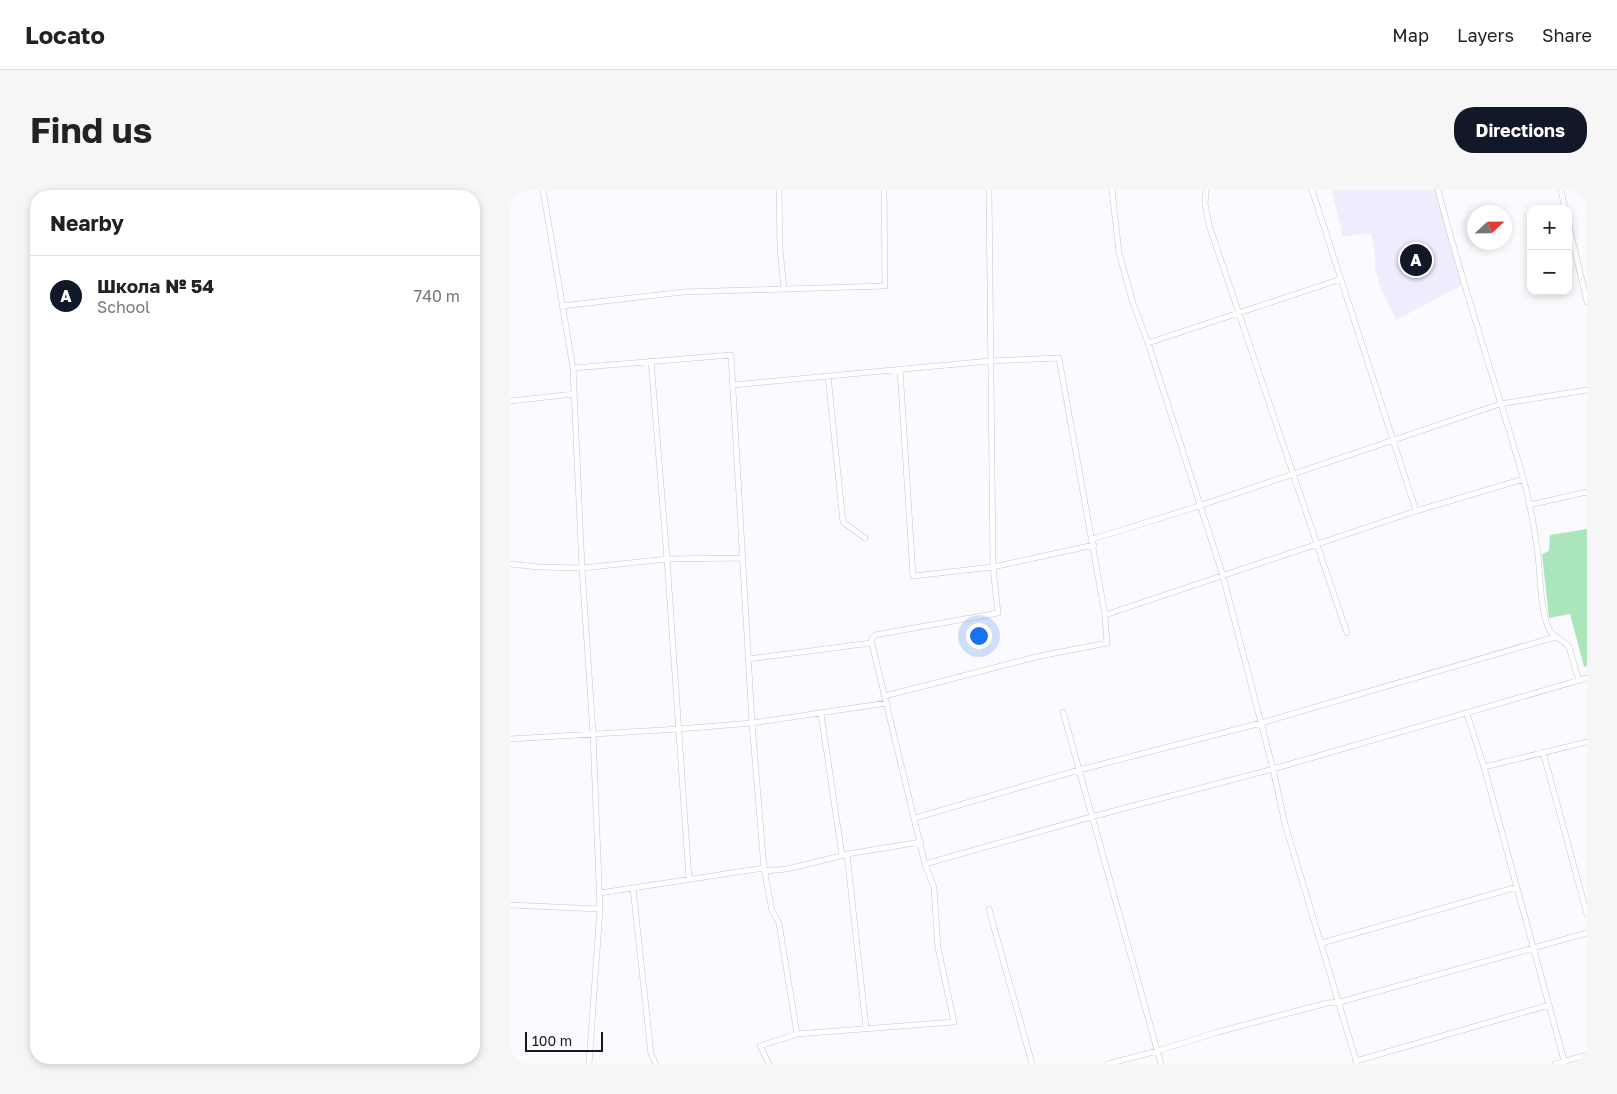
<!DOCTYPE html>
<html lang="en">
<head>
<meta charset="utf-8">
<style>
	body { margin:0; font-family:"Golos Text",sans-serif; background:#f6f6f6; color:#222 }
	.controls { position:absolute; right:15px; top:15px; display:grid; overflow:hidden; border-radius:10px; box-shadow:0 2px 8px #0003 }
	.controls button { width:45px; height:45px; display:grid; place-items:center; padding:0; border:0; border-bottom:1px solid #e0e0e0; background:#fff; color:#222; font:25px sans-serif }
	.compass { position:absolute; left:957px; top:15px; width:45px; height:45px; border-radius:50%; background:#fff; box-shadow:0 2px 8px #0003; rotate:68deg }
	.scale { position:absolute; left:15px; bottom:12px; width:78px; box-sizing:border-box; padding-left:5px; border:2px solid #1a1a1d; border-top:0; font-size:14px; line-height:18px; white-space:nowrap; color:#1a1a1d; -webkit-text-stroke:4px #fbfafe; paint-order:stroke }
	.you { position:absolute; left:468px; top:445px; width:18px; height:18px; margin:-12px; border:4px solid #fff; border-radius:50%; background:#1a73e8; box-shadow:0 0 0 8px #1a73e833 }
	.badge { display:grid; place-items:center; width:32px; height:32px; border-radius:50%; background:#111827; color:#fff; font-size:16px; font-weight:700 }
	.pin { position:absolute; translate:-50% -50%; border:2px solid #fff; box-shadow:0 1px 5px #0006 }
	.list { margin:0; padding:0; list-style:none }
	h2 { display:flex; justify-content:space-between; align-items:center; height:65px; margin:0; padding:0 20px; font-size:21px }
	h2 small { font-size:16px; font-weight:400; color:#767676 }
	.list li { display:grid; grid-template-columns:32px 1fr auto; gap:15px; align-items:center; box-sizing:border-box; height:80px; padding:0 20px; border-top:1px solid #e0e0e0 }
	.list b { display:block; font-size:19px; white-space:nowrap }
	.list p { margin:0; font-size:16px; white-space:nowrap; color:#767676 }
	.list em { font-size:16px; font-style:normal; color:#767676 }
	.map { position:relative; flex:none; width:1077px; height:874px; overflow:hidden; border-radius:20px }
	header { display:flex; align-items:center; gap:30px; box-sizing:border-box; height:70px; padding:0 25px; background:#fff; border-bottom:1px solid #e0e0e0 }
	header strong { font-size:24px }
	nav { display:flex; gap:28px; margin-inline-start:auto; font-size:18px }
	.intro { display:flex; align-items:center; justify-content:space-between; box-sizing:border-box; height:120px; padding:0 30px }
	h1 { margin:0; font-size:35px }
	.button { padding:12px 22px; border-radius:20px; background:#111827; color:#fff; font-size:18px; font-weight:700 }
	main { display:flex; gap:30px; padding:0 30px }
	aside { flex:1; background:#fff; border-radius:20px; box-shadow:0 2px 8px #0003 }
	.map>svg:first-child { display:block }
</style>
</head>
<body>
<header>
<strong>Locato</strong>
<nav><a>Map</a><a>Layers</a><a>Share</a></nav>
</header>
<div class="intro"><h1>Find us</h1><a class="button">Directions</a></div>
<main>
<aside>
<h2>Nearby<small></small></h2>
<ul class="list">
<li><span class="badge">A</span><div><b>Школа № 54</b><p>School</p></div><em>740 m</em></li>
</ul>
</aside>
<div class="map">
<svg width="1077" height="874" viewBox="0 0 1077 874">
	<rect width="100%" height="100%" fill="#fbfafe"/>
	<path fill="#efecfe" d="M831 0H928L954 94 886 130 870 97 865 77V63L861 43 833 47 822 1Z"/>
	<path fill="#abe6ba" d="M1077 339V476L1074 477 1060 424 1039 428 1032 364 1039 361 1040 345Z"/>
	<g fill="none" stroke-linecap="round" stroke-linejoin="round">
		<defs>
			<path id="street" d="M33 0 63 178 72 378 83 543 90 719 79 874
				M269 0 270 59 274 99
				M602 0 609 63 623 113 638 153 713 386 763 579 775 634 847 874
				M696 0 695 14 699 35 837 443
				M802 0 906 321
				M928 0C953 97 985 191 1013 287 1019 310 1024 335 1027 358 1031 383 1029 412 1038 437 1042 448 1053 449 1059 457L1069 491
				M1051 0 1055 19
				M1058 31 1077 112
				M52 116 173 102 375 96 374 0
				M638 153 831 89
				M141 171 157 369 179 689
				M63 178 221 165 242 533 254 678 262 721 269 733 287 844
				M390 179 403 386 483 377 584 355
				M318 186 333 332 355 348
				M223 195 480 171 549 168 595 425 597 453 530 466 375 506
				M0 211 64 204
				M1019 315 1077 302
				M583 349 689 316 990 214 1077 200
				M0 374 28 377 72 378 157 369 233 368
				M595 425 906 321 1014 289
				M238 469 361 453
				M553 522 651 874
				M311 524 332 665
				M957 524 974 577 1055 874
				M0 549 169 539 242 533 377 513
				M1033 562 1077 724
				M974 577 1077 552
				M405 628 569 580 751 533 1045 447
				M415 674 581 627 763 579 1077 488
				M255 681 277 679 335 665
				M123 698 141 864 146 874
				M90 703 254 678
				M0 715 90 719
				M479 719 522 874
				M812 753 1007 697
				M356 838 337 664 411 652
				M846 871 1039 815
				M259 874 250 856 287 844 444 832 428 758 424 698 415 674 361 450 365 445 488 423 483 377 479 0
				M598 874 647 861 708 842 817 813 830 812 1077 743
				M1045 874 1077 865"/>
		</defs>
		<use href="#street" stroke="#c5c4ce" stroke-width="6"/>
		<use href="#street" stroke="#fff" stroke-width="5"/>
	</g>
</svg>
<div class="controls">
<button>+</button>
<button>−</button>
</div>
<svg class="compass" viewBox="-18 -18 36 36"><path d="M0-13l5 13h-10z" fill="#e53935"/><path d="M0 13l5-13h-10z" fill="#767676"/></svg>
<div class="scale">100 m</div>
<div class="you"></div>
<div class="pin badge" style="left:906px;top:70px">A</div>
</div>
</main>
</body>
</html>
